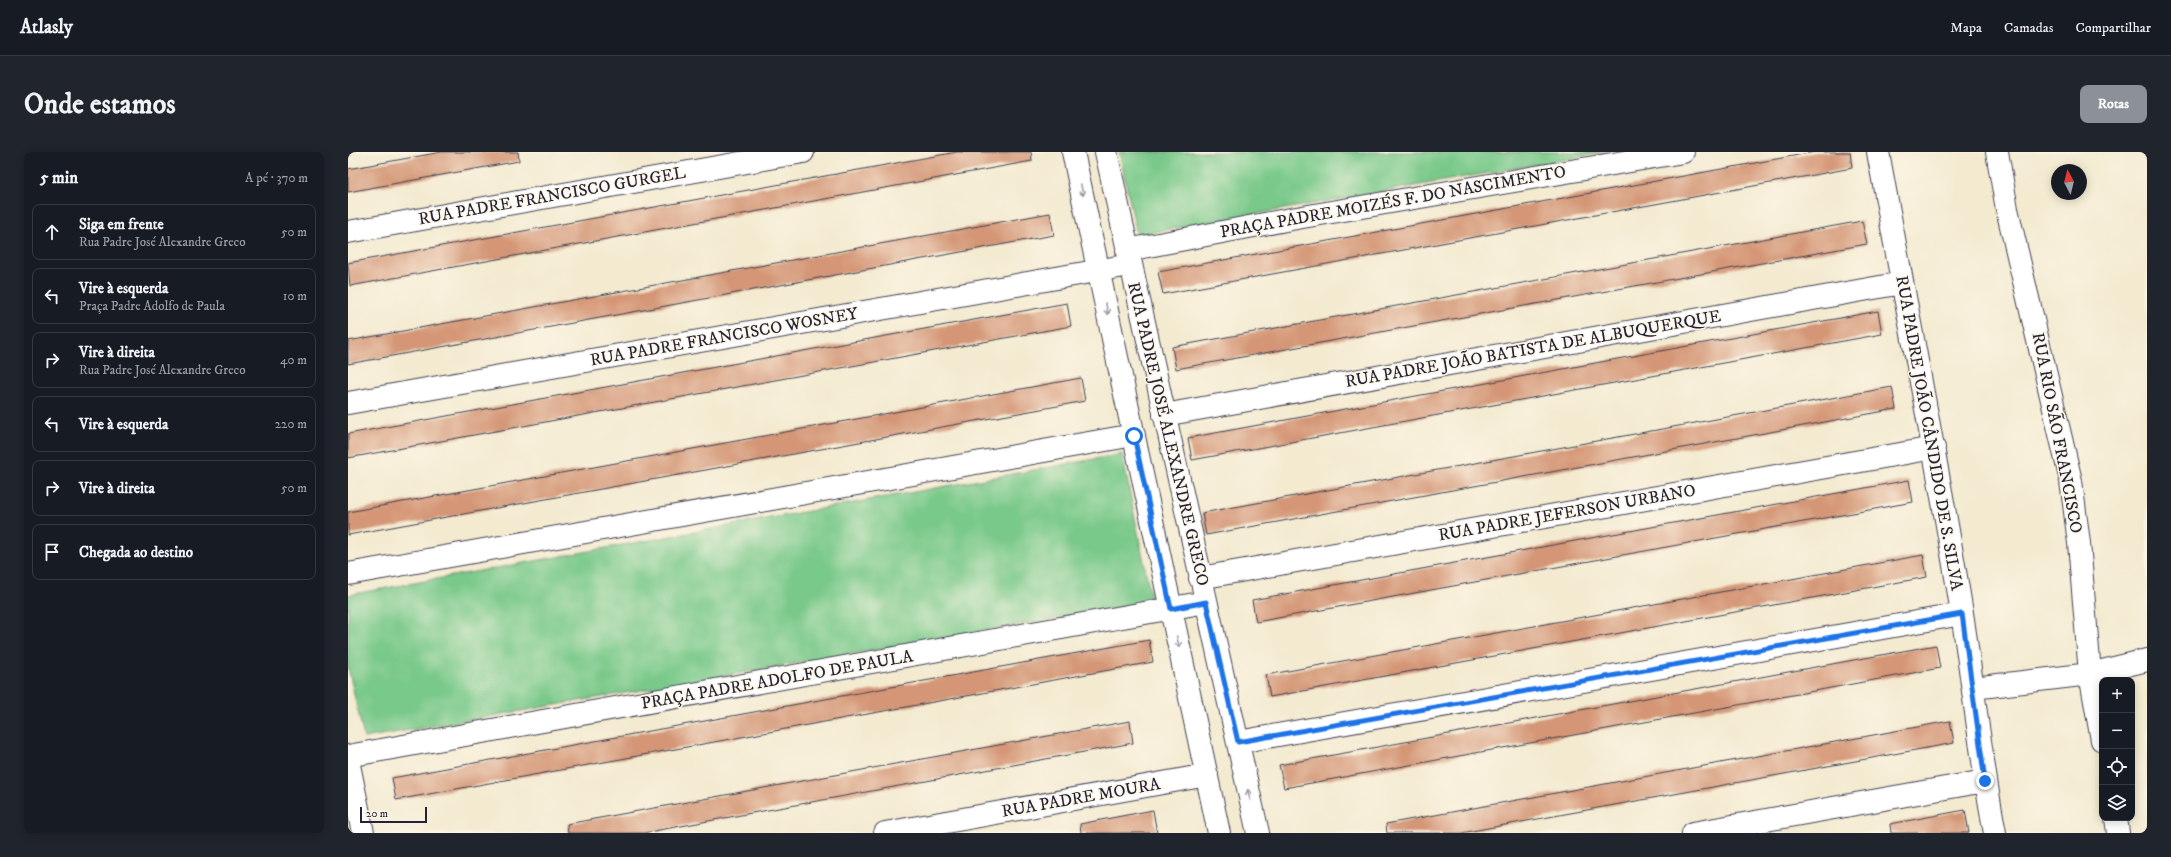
<!DOCTYPE html>
<html lang="pt">
<head>
<meta charset="utf-8">
<style>
	body { margin:0; font-family:"IM FELL DW Pica",serif; background:#20242c; color:#f1f3f6 }
	.controls { position:absolute; right:12px; bottom:12px; display:grid; overflow:hidden; border-radius:8px; box-shadow:0 2px 10px #0003 }
	.controls button { width:36px; height:36px; display:grid; place-items:center; padding:0; border:0; border-bottom:1px solid #363941; background:#171b24; color:#f1f3f6; font:20px sans-serif }
	.compass { position:absolute; left:1703px; top:12px; width:36px; height:36px; border-radius:50%; background:#171b24; box-shadow:0 2px 10px #0003; rotate:353deg }
	.scale { position:absolute; left:12px; bottom:10px; width:67px; box-sizing:border-box; padding-left:4px; border:2px solid #22223b; border-top:0; font-size:11px; line-height:14px; white-space:nowrap; color:#22223b; -webkit-text-stroke:3px #fcf5e5; paint-order:stroke }
	.stop { position:absolute; width:12px; height:12px; margin:-9px; border:3px solid #1a73e8; border-radius:50%; background:#fff }
	.stop.end { background:#1a73e8; border-color:#fff; box-shadow:0 1px 4px #0008 }
	.list { margin:0; padding:0; list-style:none }
	h2 { display:flex; justify-content:space-between; align-items:center; height:52px; margin:0; padding:0 16px; font-size:17px }
	h2 small { font-size:13px; font-weight:400; color:#9ea1a6 }
	.list li { display:grid; grid-template-columns:26px 1fr auto; gap:12px; align-items:center; box-sizing:border-box; height:56px; margin:0 8px 8px; padding:0 8px; border:1px solid #363941; border-radius:8px }
	.list b { display:block; font-size:15px; white-space:nowrap }
	.list p { margin:0; font-size:13px; white-space:nowrap; color:#9ea1a6 }
	.list em { font-size:13px; font-style:normal; color:#9ea1a6 }
	.icon { flex:none; width:22px; height:22px; fill:none; stroke:currentColor; stroke-width:2; stroke-linecap:round; stroke-linejoin:round }
	.map { position:relative; flex:none; width:1799px; height:681px; overflow:hidden; border-radius:8px }
	header { display:flex; align-items:center; gap:24px; box-sizing:border-box; height:56px; padding:0 20px; background:#171b24; border-bottom:1px solid #363941 }
	header strong { font-size:19px }
	nav { display:flex; gap:22px; margin-inline-start:auto; font-size:14px }
	.intro { display:flex; align-items:center; justify-content:space-between; box-sizing:border-box; height:96px; padding:0 24px }
	h1 { margin:0; font-size:28px }
	.button { padding:10px 18px; border-radius:8px; background:#8c9099; color:#fff; font-size:14px; font-weight:700 }
	main { display:flex; gap:24px; padding:0 24px }
	aside { flex:1; background:#171b24; border-radius:8px; box-shadow:0 2px 10px #0003 }
	.map>svg:first-child { display:block }
</style>
</head>
<body>
<header>
<strong>Atlasly</strong>
<nav><a>Mapa</a><a>Camadas</a><a>Compartilhar</a></nav>
</header>
<div class="intro"><h1>Onde estamos</h1><a class="button">Rotas</a></div>
<main>
<aside>
<h2>5 min<small>A pé · 370 m</small></h2>
<ul class="list">
<li><svg class="icon" aria-label="ahead" viewBox="0 0 24 24"><path d="M12 20V5M6 11l6-6 6 6"/></svg><div><b>Siga em frente</b><p>Rua Padre José Alexandre Greco</p></div><em>50 m</em></li>
<li><svg class="icon" aria-label="left" viewBox="0 0 24 24"><path d="M17 20v-9H6M10 6l-5 5 5 5"/></svg><div><b>Vire à esquerda</b><p>Praça Padre Adolfo de Paula</p></div><em>10 m</em></li>
<li><svg class="icon" aria-label="right" viewBox="0 0 24 24"><path d="M7 20v-9h11M14 6l5 5-5 5"/></svg><div><b>Vire à direita</b><p>Rua Padre José Alexandre Greco</p></div><em>40 m</em></li>
<li><svg class="icon" aria-label="left" viewBox="0 0 24 24"><path d="M17 20v-9H6M10 6l-5 5 5 5"/></svg><div><b>Vire à esquerda</b></div><em>220 m</em></li>
<li><svg class="icon" aria-label="right" viewBox="0 0 24 24"><path d="M7 20v-9h11M14 6l5 5-5 5"/></svg><div><b>Vire à direita</b></div><em>50 m</em></li>
<li><svg class="icon" aria-label="arrive" viewBox="0 0 24 24"><path d="M6 21V4h12l-3 4 3 4H6"/></svg><div><b>Chegada ao destino</b></div></li>
</ul>
</aside>
<div class="map">
<svg width="1799" height="681" viewBox="0 0 1799 681">
	<rect width="100%" height="100%" fill="#fcf5e5"/>
	<filter id="ink" filterUnits="userSpaceOnUse"><feTurbulence type="fractalNoise" baseFrequency=".025" numOctaves="2"/><feDisplacementMap in="SourceGraphic" scale="8" xChannelSelector="R" yChannelSelector="G"/><feConvolveMatrix kernelMatrix="1 2 1 2 8 2 1 2 1" color-interpolation-filters="sRGB"/></filter>
	<filter id="wash" filterUnits="userSpaceOnUse"><feTurbulence type="fractalNoise" baseFrequency=".012" numOctaves="4" result="noise"/><feDisplacementMap in="SourceGraphic" scale="16" xChannelSelector="R" yChannelSelector="G"/><feGaussianBlur stdDeviation="0.9" result="paint"/><feColorMatrix in="noise" values="0 0 0 0 0 0 0 0 0 0 0 0 0 0 0 0 0 1.4 0 .05"/><feComposite in="paint" operator="in"/></filter>
	<g filter="url(#wash)">
		<rect width="100%" height="100%" fill="#f3ead0"/>
		<path fill="#79c98a" stroke="#4e7662" d="M771 0H1259L789 83Z
			M774 302 804 450 16 586 0 515V443Z"/>
		<g id="blocks">
			<path fill="#d49676" d="M94 0H170L171 9 0 40V17Z
				M609 0H683L684 9 2 134 0 111Z
				M1467 0H1502L1504 16 815 142 810 120Z
				M702 61 706 83 0 212V189Z
				M1514 69 1519 92 828 217 824 195Z
				M719 151 723 174 0 306V282Z
				M1530 159 1534 182 844 308 840 286Z
				M733 226 737 249 0 383V360Z
				M1544 235 1548 257 858 383 854 361Z
				M1561 328 1565 350 908 470 904 448Z
				M1575 403 1579 425 922 545 918 523Z
				M801 488 805 510 48 648 44 626Z
				M1588 493 1592 516 936 636 931 613Z
				M782 569 785 591 295 681H220L219 672Z
				M1602 569 1606 591 1113 681H1039L1038 672Z
				M805 658 809 681H733L732 672Z
				M1617 658 1621 681H1543L1542 672Z"/>
		</g>
	</g>
	<g filter="url(#ink)">
		<use href="#blocks" fill-opacity="0" stroke="#414051" stroke-width="1"/>
		<g fill="none" stroke-linecap="round" stroke-linejoin="round">
			<defs>
				<path id="minor" d="M725 0 871 681
					M758 0 910 681
					M1530 0C1558 154 1589 307 1614 461 1625 534 1633 608 1647 681
					M1649 0 1659 57 1723 329 1731 391 1742 522 1754 588
					M0 80 455 0
					M779 98 943 67 1335 0
					M0 251 782 113
					M816 263 1554 131
					M0 422 786 283
					M852 426 1586 296
					M1625 536 1742 522 1799 508
					M890 590 1614 462
					M0 604 858 450
					M0 608 15 681
					M1768 666 1770 681
					M537 681 859 623
					M1345 681 1637 629"/>
			</defs>
			<use href="#minor" stroke="#414051" stroke-width="24"/>
			<use href="#minor" stroke="#fff" stroke-width="22"/>
		</g>
		<defs><path id="oneway-shaft" d="M-6 0H5M1.5-3L5.5 0L1.5 3" fill="none" stroke-width="1.6" stroke-linecap="round" stroke-linejoin="round"/></defs>
		<g stroke="#9c9ca7">
			<use href="#oneway-shaft" transform="translate(734 38) rotate(78)"/>
			<use href="#oneway-shaft" transform="translate(759 157) rotate(78)"/>
			<use href="#oneway-shaft" transform="translate(830 490) rotate(78)"/>
			<use href="#oneway-shaft" transform="translate(901 643) rotate(-103)"/>
		</g>
	</g>
	<g fill="none" stroke-linecap="round" stroke-linejoin="round" filter="url(#ink)">
		<path stroke="#1a73e8" stroke-width="5" d="M786 284 823 457 858 450 890 590 1614 462 1637 629"/>
	</g>
	<g text-anchor="middle" dominant-baseline="central" stroke-width="3" stroke-linejoin="round" paint-order="stroke">
		<g font-size="17" fill="#22223b" stroke="#fcf5e5">
			<text transform="translate(204 44) rotate(-10)">RUA PADRE FRANCISCO GURGEL</text>
			<text transform="translate(1045 50) rotate(-10)">PRAÇA PADRE MOIZÉS F. DO NASCIMENTO</text>
			<text transform="translate(376 185) rotate(-10)">RUA PADRE FRANCISCO WOSNEY</text>
			<text transform="translate(1185 197) rotate(-10)">RUA PADRE JOÃO BATISTA DE ALBUQUERQUE</text>
			<text transform="translate(1581 281) rotate(80)">RUA PADRE JOÃO CÂNDIDO DE S. SILVA</text>
			<text transform="translate(1709 281) rotate(79)">RUA RIO SÃO FRANCISCO</text>
			<text transform="translate(820 282) rotate(77)">RUA PADRE JOSÉ ALEXANDRE GRECO</text>
			<text transform="translate(1219 361) rotate(-10)">RUA PADRE JEFERSON URBANO</text>
			<text transform="translate(429 528) rotate(-10)">PRAÇA PADRE ADOLFO DE PAULA</text>
			<text transform="translate(733 646) rotate(-10)">RUA PADRE MOURA</text>
		</g>
	</g>
</svg>
<div class="controls">
<button>+</button>
<button>−</button>
<button><svg class="icon" aria-label="locate" viewBox="0 0 24 24"><circle cx="12" cy="12" r="6"/><path d="M12 2v4M12 18v4M2 12h4M18 12h4"/></svg></button>
<button><svg class="icon" aria-label="layers" viewBox="0 0 24 24"><path d="M12 4l9 5-9 5-9-5zM3 14l9 5 9-5"/></svg></button>
</div>
<svg class="compass" viewBox="-18 -18 36 36"><path d="M0-13l5 13h-10z" fill="#e53935"/><path d="M0 13l5-13h-10z" fill="#9ea1a6"/></svg>
<div class="scale">20 m</div>
<div class="stop" style="left:786px;top:284px"></div>
<div class="stop end" style="left:1637px;top:629px"></div>
</div>
</main>
</body>
</html>
